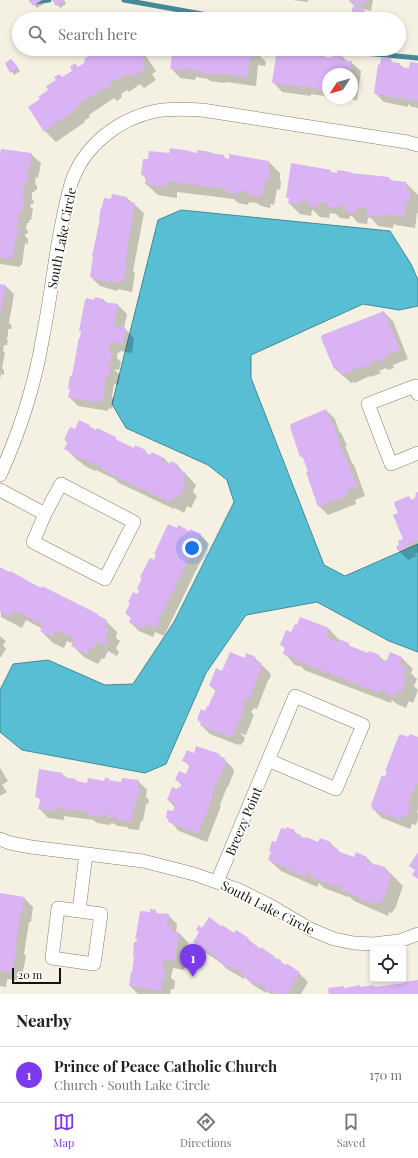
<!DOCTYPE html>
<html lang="en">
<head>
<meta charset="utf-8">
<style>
	body { margin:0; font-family:"Playfair Display",serif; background:#f6f6f6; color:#222 }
	.controls { position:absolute; right:12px; bottom:12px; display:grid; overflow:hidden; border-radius:0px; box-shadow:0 2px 6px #0003 }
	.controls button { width:36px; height:36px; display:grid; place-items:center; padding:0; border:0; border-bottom:1px solid #e0e0e0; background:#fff; color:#222; font:20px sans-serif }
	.compass { position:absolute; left:322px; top:68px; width:36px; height:36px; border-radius:50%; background:#fff; box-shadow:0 2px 6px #0003; rotate:234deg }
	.scale { position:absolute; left:12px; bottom:10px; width:49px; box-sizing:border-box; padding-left:4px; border:2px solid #13120d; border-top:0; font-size:11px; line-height:14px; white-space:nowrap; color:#13120d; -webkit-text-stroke:3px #fff; paint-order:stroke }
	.you { position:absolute; left:192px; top:548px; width:14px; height:14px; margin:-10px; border:3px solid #fff; border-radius:50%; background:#1a73e8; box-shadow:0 0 0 6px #1a73e833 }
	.badge { display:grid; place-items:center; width:26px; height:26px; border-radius:50%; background:#7c3aed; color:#fff; font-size:13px; font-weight:700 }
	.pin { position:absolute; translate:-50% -33px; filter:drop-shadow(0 1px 2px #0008) }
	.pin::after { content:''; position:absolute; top:21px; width:14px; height:12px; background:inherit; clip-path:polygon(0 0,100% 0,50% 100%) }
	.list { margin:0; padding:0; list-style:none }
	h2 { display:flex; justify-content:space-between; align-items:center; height:52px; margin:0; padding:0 16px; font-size:17px }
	h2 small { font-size:13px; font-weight:400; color:#767676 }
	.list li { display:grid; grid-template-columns:26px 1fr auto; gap:12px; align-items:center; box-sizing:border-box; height:56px; padding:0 16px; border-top:1px solid #e0e0e0 }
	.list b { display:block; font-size:15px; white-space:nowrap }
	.list p { margin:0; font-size:13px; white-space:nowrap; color:#767676 }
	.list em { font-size:13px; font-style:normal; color:#767676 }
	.icon { flex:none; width:22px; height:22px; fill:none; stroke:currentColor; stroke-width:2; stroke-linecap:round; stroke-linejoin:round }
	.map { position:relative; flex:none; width:418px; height:994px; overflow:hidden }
	.search { position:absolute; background:#fff; box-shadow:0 2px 6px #0003; left:12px; right:12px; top:12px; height:44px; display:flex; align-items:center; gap:10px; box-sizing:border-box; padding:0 14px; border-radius:22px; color:#767676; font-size:15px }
	.sheet { height:108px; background:#fff }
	nav { display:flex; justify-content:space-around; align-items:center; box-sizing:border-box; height:56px; border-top:1px solid #e0e0e0; background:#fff; font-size:11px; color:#767676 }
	nav a { display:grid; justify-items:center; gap:2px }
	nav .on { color:#7c3aed }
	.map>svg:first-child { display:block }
</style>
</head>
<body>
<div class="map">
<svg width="418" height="994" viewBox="0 0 418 994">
	<rect width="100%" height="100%" fill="#f4f1e2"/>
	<path fill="#58bed3" stroke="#438a98" d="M181 210 390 231 411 264 418 280V306L399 310 363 304 251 355V378L324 565 345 576 418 544V652L389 641 317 602 246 615 206 673 166 764 145 773 22 750 0 732V690L13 664 48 660 105 685 133 684 174 622 234 502 227 480 208 465 126 428 112 404 158 220Z"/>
	<path fill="#0003" d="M31 0H41L44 4 37 8Z
		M54 0H64L66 4 60 8Z
		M292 0H308V2Z
		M351 0H373L371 11 363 9 365 12 364 19 355 18 353 15 357 8 350 2Z
		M96 49 102 54 109 49H141L156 71 152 74 156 80 144 88 140 84 129 92 127 90 121 94 122 97 117 101 114 98 89 115 90 117 84 121 85 122 56 142 45 131 41 100 49 90 63 78 86 62 94 54Z
		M174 49H251L255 53H257L266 62 265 66 258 65 256 86 225 82V83L210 81 208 79 196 77 195 80 180 78 171 68Z
		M278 49H295L301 55 308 56 309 49 318 50 326 58 332 59 342 56 347 61 351 62 361 71 357 100 342 98H352V74H328V98H341V100L327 98 324 96 311 94V96L282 92 273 82Z
		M390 59 394 63 399 64 404 68 410 69 418 64V108L412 107 408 104V107L384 102 375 93 381 66Z
		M6 63H14L20 71 14 75Z
		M192 153 224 156 227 160H229L230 155 269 162 280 173V180L281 182 280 190 277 189 274 205 271 204 270 208 261 206 257 203 249 202 248 205 238 203 234 199 177 192V198L158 195 146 184 147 180 142 174 149 160 170 154Z
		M31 154 41 163 38 178 36 177 35 184 37 186V190H35L34 192H32V199L34 201 33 204H31L30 206 33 209 31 220H29V223H27L26 229 28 231 27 234H25V236L28 239V244L25 243 22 265H20V267L0 264V161Z
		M330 171 333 173 351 174 389 178 392 181 406 183 418 195V213H417L415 228 396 225 394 223 393 228 378 226 371 218H368L367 224 358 223 352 216H350L349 219 340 218 336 214 330 213 329 218 320 217 314 211 312 210 311 216 300 214 289 203 290 199 287 197Z
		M127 198 144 213 133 271 135 273 132 292 118 289 117 291 100 286 91 277 103 208 111 200Z
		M0 285H5L14 294 9 323 12 326 11 329H8V336L6 339 8 340 7 345H4L3 351 5 353 2 368 4 370V375L1 374 0 380Z
		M103 299 107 303 118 305 127 314 124 328 134 338 132 353 120 351V353L118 352 117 358 121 362 119 370 114 369 120 375 118 385 114 384 112 397 114 399 112 409 109 408 108 411 78 406 69 397 71 390 69 388 81 339 95 301Z
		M384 312 393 321 408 359 393 365 394 368 388 370 386 368 379 371 381 373 371 377 370 376 355 383 354 382 351 383 333 367Z
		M326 410 335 419 339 431 342 434 347 446H345L352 463 354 465 365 496 355 500 356 504 328 515 319 506 309 472 305 460 301 456Z
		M80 422 89 426 92 429 115 438 119 442 134 449 145 451 150 456 164 458 170 465H177L196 485 193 492 197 496 191 508 187 506 184 513 175 508 174 509 119 483 115 479 96 470 95 471 85 466 82 463 77 460 66 449 68 443 65 440 76 431Z
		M418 493V552L415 554 417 556 408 560 399 551 397 546 400 545 405 540 399 513 408 497 412 500 416 498Z
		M177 529 186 530 189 533 200 535 209 544 164 636 155 632 153 637 139 631 130 622 137 596 154 561Z
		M0 570 97 614 101 618 106 621 117 632 116 638 120 641 116 648 119 652 117 656 108 651 104 659 102 658 98 664 84 657 73 646 74 644 67 641 64 648 53 643 41 631 42 629 41 628 26 620 22 628 1 617Z
		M301 619 329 629 340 641 348 644 352 648 369 654 379 656 386 662 402 658 413 669 411 673 417 679 414 686 418 690 413 703 409 701 406 708 397 704 392 700 391 703 304 670 302 667 295 665 284 653 286 649 282 645 298 626Z
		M0 636 6 641 3 645 6 649 1 657H0Z
		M255 658 270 673 271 675 269 680H268L267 683 257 709 254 708 251 712 254 715 246 735 240 733 245 738 243 743H242L241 745 238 744V745L210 734 201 725 202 723 199 721 209 708 216 691 210 686 223 672 245 659Z
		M409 738H418V809L417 812 418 814V819L416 825 412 824 410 829 382 818 373 809 385 778Z
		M194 754 219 755 224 759 233 768 234 772 228 787H227L220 805 221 806 207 842 179 831 167 818 173 812 175 807 168 800 178 790 181 789 182 786 177 780 187 775 190 767 184 760Z
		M0 768 8 781 2 785 7 792 0 796Z
		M62 774 67 778 76 780 78 782 88 784 110 781 122 783 138 781 147 790 146 797 149 800 148 804H146L143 821H141L139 830 129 829 127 827 117 826 115 824 111 823 110 825 97 823 93 820 64 816V820L48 818 39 808 41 801 37 797Z
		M294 831 303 839 319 843H330L341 853 355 859 357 854 367 858 375 866 376 865 385 868 403 886 395 909H394L392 913 389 912 388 916 354 901 349 896 348 897 324 888 319 883 317 887 281 871 269 860 276 844Z
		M0 894 24 898 33 907 31 922H29L24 954 26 956 21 981 7 979 6 987 0 986Z
		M155 911 158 914 168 915 177 924 176 933H179L188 942 184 970 173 968 171 978 175 981 174 989H171L170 994H138L130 986 133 973 137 943 151 913Z
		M221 927 248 939 261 950 273 956 284 965 299 973 308 982 301 994H270L267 991 266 993 253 985 245 977 244 979 227 969 221 963 203 951 194 942 200 933 197 930Z"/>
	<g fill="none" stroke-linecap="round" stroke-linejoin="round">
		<path stroke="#438a98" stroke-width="5" d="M32 0 35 2 49 0
			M124 0 230 19
			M337 49 342 51 418 58"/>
	</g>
	<path fill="#dab3f4" d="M29 0H42L33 6Z
		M52 0H65L56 6Z
		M350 0H366L365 5 349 2Z
		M353 6 363 8 361 17 351 15Z
		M94 49H97L101 54 108 49H138L145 60 142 62 146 68 132 78 129 73 116 81 115 79 110 83 112 85 104 90 103 88 79 104 80 105 74 109 75 110 44 132 28 107 40 99 38 97 48 90 46 86 56 80 54 77 59 74 62 77 72 71 70 67 75 63 78 67 85 62 84 59 93 53 91 51Z
		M173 49H251V51L257 52 256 58 250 57 247 77 216 73V75L200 73 201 71 187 69 186 71 170 69Z
		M277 49H292L297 50V53L307 55 308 49H319L318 52 322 53V56L331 58 332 53 342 55 341 60 352 61 350 74H328V91L316 90 317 88 303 86V87L272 83Z
		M381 57 391 58 390 62 400 63 399 67 409 68 410 62 418 63V101L402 99V96H399V98L387 97V95L374 94 378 64 380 65Z
		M11 59 18 67 10 73 5 63Z
		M170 148 191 151V152L197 153V150L211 152V153L224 155V158L229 159V154L269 161 268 169H270L269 179 266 178 263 194H260L259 197 248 195V192L238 191 237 194 226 192V189L166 181 165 187 145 184 146 176 141 175 143 159H148L149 151 169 153Z
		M1 149 32 153 29 169H27L26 176H29L28 182 26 181V184L24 183 23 186 24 191H25L24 196 22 195 21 198 24 199 22 212H20V214H18L17 221H19V226L16 225V229H19V235H16L13 257 11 256V259L0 257V155Z
		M291 163 331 170 330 172 337 173V170L351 172V173L389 177V180L407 182 406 184H408L407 192H410L409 202H406L404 217 383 214 384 211H383L382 217 366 215 367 208 357 207 356 213 346 212V206L339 205 338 208 327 207 328 203 319 202 318 207 308 206V201L300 200V205L288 203 289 198H286Z
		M112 194 127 197 126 202 135 203 125 263H127L123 283 109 281 108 282 98 280 99 279 90 277 93 257 92 256 100 219H99L101 207H102L104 198 111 199Z
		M0 284 6 285 1 311H0Z
		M95 297 103 299V302L118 304 114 326 126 328 123 344 112 342 111 344H110L108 351 112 352 111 362 107 361 106 363H108V365H111L110 376H106L104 388 102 387V388L105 389 103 400 100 399V403L68 397 70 389H68L70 376H72L79 337 80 338 81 331H79L85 300H86V298L94 300Z
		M384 311 400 350 384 356 386 359 378 362 377 359 371 362 372 364 361 368V367L352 370 353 371 341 375 340 373 337 366 333 367 321 338 322 335Z
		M326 409 332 424H333L338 437H337L344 455H345L357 487 346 491 348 495 318 507 306 472 308 471 302 456 300 457 290 427 291 424Z
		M79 420 90 425 89 426 96 430 97 428 116 437 115 439 134 448 135 445 146 450 145 453 150 455 152 452 164 458 162 462 169 465 170 461 178 464 176 468 186 473 182 481 186 484 179 498 175 496 172 502 163 498V499L106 472 107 470 84 459 83 460 73 455 74 454 64 449 68 442 64 440 70 427 75 429Z
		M418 492V540L407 545 408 547 398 551 396 546 399 545 398 541 403 539 393 515 398 513 394 504H395L394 502 409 496 411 500 415 498V497L416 496 415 493Z
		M168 524 177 528 178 525 186 529V530L189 531 190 529 201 534 155 628 146 624 144 629 129 622 131 618 125 613 130 603 128 602 133 592 137 594 139 590 137 589 142 578 140 577 150 558 154 560 156 555 154 554Z
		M0 567 9 572 10 571 41 588 42 586 98 614 97 615 107 620 104 627 109 629 105 637 108 639 106 645 97 641 93 649 90 648 87 654 71 646 75 639 56 630 52 637 40 631 43 626 40 624 41 623 36 620 35 622 32 620V619L14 610 11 617 0 612Z
		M300 617 329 628 326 637 338 642 339 639 349 643 348 646 350 647V646L368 653 369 651 380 655 378 659 385 661 386 660H387L390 652 402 657 399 664 406 667 402 676 407 677 402 692 397 690 395 697 385 693 386 691 381 689 379 693 292 659V657L283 654 285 647 280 645 286 630 291 632 295 624 297 625Z
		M230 652 245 658 246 653 256 657 254 661 262 663 261 665H262L260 672H259L258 673 259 674 248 701 245 699 244 701 243 700 242 704 245 705 237 727 234 726V727L236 728 234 735H233L232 737 229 735V737L200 725 201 722 198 721 199 720 197 719 201 709 205 711 207 706 208 707 216 689 209 686 216 668 222 671Z
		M401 734 408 737 410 734 418 737V782L417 785 416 784 408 804 411 805 407 817 403 816 401 820 372 809 373 808 371 807 372 805H371L382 775 385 777 387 771H385L399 735H401Z
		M196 746 220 754 219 756 225 758 224 759 226 760 225 761 226 762 219 779H218L211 796H213L198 834 168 822 169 820 166 818 167 810 173 811 176 803 167 800 172 787 177 789 178 787 180 788 182 783 175 780 179 771 186 774 190 764 182 761 187 750 194 753Z
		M39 769 63 773 62 777 76 779V781L87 783 88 778 104 781 105 778H109V780L121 782 122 778 139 780 138 789 140 790 139 796 137 795 134 812H132L131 821 119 820 117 818 107 817 108 815 102 814V817L87 815V811L55 808V811L38 809 41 798 35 797Z
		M286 827 295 830 294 833 301 835V837L305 838 306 837 318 842 320 838 331 842 330 846 338 849 337 851 354 857 356 852 367 857 366 862 375 865V864L385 867 384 870 392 874 384 899 383 898 381 903 378 901 376 905 359 898V897L341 890 342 886 337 885V887L311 877 312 874 307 872 306 877 286 869V867L268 860 271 852 269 851 272 841 276 842 281 828 286 829Z
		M418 852V879L412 875 415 870 409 866Z
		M0 893 25 897 22 913H20L16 944 17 946 12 973 0 971Z
		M150 909 156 910 155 913 169 914 167 925 172 926 171 931 179 932 175 961 164 960 163 970 166 971 165 980H162L161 991 129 986 131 972H132L134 957 133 956 134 942H136L137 939 135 938 136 935 140 911 150 912Z
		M209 917 221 926 222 925 234 933 236 930 249 938 247 941 248 942 249 941 253 943 252 944 256 945 260 949 261 947 274 956 273 957 281 960V962L286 965V963L300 972 287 994H277L271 990 269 992 264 989 266 987 258 982 257 985 242 976 244 974 236 968 235 970 231 969 217 960 218 958 193 942 199 932 196 930 199 925 202 928Z
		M418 980V994H329L328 988 344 986V988L360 985V987L374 985 375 987 404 983V982Z"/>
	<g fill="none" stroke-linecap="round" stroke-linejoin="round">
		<defs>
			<path id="minor" d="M418 394 415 386 368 404 391 464 418 453
				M0 475C20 431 35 385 43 336 49 306 53 275 58 244 62 224 65 204 71 184 83 146 118 119 156 111 171 108 187 109 202 110L407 142 418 145
				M61 484 134 522 105 579 33 542 45 514Z
				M0 490 45 514
				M0 839 10 843 31 847 143 861 194 874 239 890 271 906 310 929 334 939 354 943 373 944 399 941 418 934
				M217 882 295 696 363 725 336 789 268 760
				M79 911 58 908 52 958 94 964 101 914 79 911 86 854"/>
		</defs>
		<use href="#minor" stroke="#817e71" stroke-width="14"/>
		<use href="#minor" stroke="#fff" stroke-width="13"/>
	</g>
	<g text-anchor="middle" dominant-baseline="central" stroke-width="3.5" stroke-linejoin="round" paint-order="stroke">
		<g font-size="13" fill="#13120d" stroke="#fff">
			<text transform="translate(61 238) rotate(-79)">South Lake Circle</text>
			<text transform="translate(243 821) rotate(-67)">Breezy Point</text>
			<text transform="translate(268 907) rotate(27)">South Lake Circle</text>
		</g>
	</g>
</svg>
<div class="controls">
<button><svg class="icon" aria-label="locate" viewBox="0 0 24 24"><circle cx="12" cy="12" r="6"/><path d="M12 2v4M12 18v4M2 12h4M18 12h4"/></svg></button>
</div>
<svg class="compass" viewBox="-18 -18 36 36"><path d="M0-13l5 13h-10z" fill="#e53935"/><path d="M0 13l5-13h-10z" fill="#767676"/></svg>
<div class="scale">20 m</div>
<div class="you"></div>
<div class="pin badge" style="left:193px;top:977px">1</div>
<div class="search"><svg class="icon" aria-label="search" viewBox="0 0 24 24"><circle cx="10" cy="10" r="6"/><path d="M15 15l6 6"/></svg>Search here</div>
</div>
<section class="sheet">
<h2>Nearby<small></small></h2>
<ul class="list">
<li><span class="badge">1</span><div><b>Prince of Peace Catholic Church</b><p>Church · South Lake Circle</p></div><em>170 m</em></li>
</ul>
</section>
<nav>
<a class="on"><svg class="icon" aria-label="map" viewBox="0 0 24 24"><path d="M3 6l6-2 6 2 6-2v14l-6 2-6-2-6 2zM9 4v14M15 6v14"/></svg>Map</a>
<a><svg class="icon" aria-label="directions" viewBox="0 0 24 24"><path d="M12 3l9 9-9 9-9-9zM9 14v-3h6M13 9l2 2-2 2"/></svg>Directions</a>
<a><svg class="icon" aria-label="saved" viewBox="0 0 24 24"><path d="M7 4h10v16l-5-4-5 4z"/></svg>Saved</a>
</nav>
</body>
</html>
